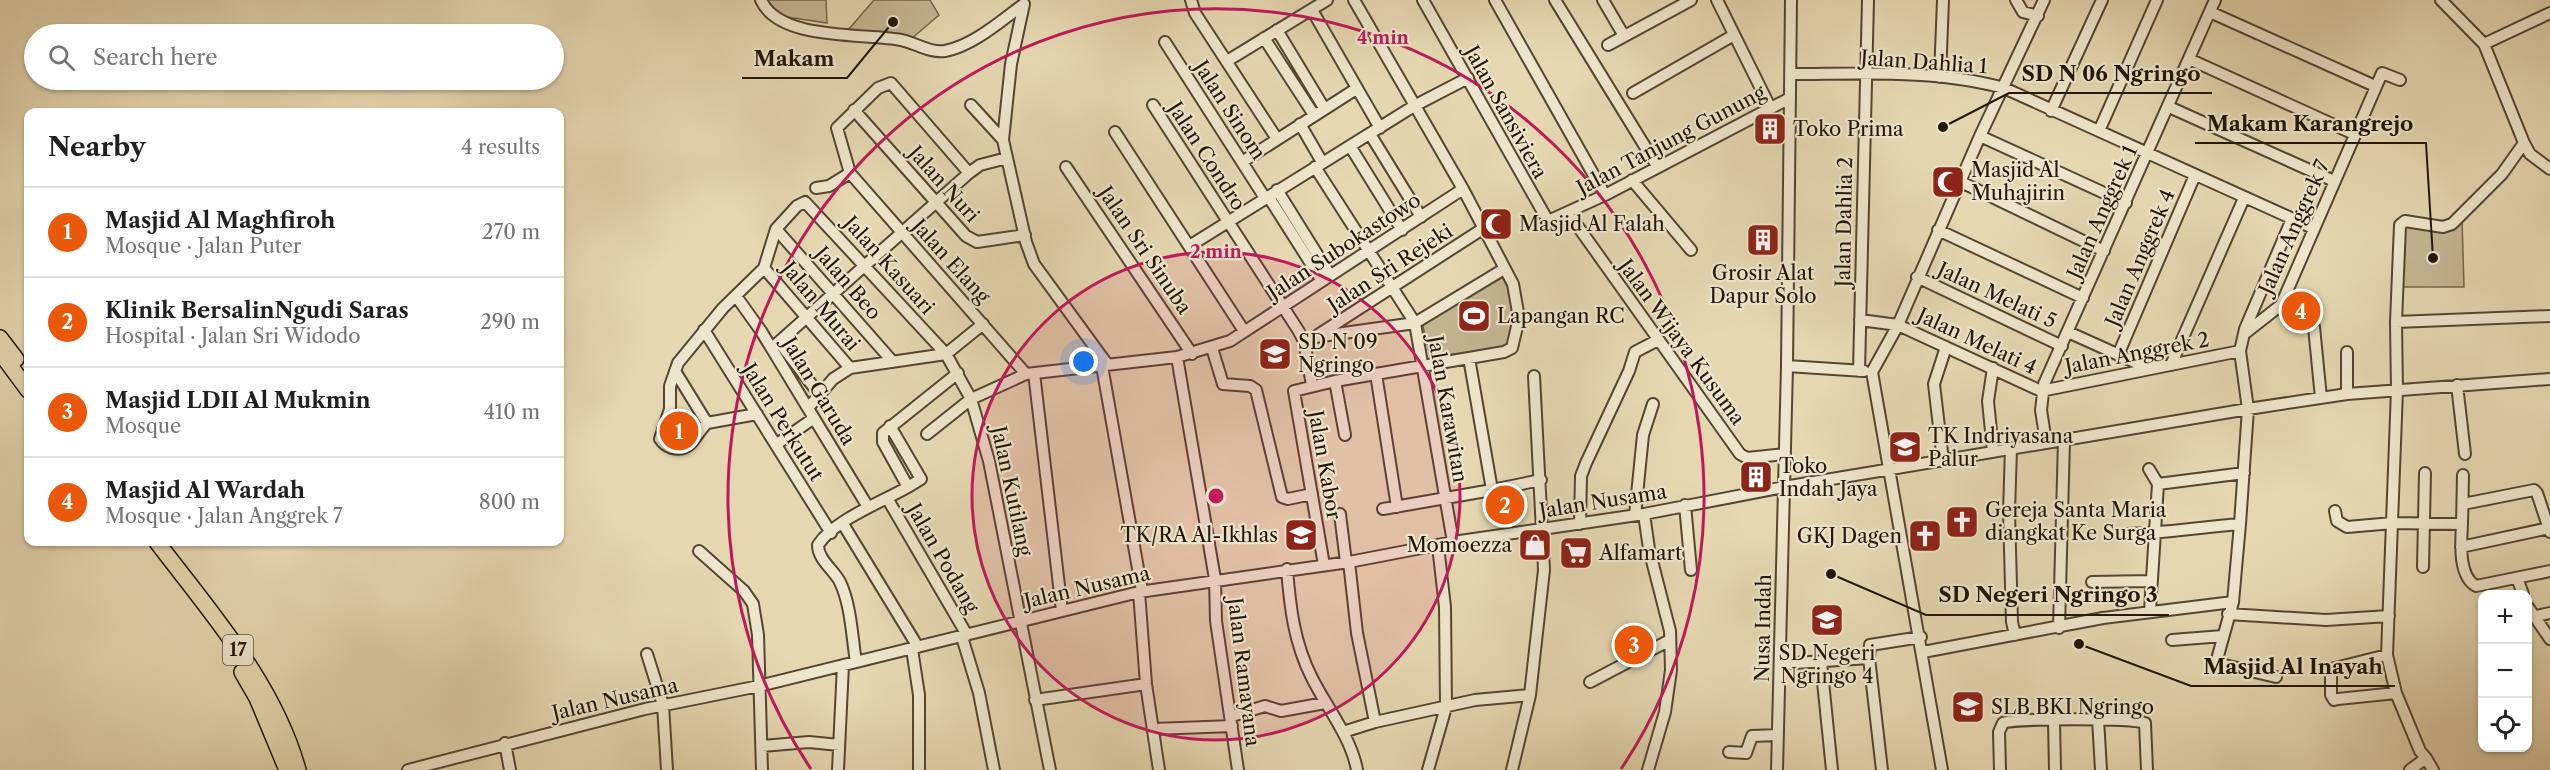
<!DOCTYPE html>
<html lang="en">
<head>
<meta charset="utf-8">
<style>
	body { margin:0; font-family:"Libre Caslon Text",serif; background:#f6f6f6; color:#202124 }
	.controls { position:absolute; right:18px; bottom:18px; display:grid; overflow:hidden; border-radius:12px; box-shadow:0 2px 4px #0004 }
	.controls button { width:54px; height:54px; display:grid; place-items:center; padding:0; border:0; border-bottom:2px solid #e0e0e0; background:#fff; color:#202124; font:30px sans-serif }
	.you { position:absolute; left:1084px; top:362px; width:21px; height:21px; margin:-15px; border:4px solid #fff; border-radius:50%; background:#1a73e8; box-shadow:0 0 0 9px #1a73e833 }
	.badge { display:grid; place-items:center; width:39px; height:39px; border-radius:50%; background:#ea580c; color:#fff; font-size:20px; font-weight:700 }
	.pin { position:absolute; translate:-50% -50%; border:3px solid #fff; box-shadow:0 2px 6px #0006 }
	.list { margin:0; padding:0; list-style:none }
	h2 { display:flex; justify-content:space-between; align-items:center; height:78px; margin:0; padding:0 24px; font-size:26px }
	h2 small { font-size:20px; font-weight:400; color:#757577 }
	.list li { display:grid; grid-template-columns:39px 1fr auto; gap:18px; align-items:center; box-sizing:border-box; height:90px; padding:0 24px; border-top:2px solid #e0e0e0 }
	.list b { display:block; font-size:22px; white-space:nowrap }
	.list p { margin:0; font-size:20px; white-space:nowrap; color:#757577 }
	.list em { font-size:20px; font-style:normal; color:#757577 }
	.icon { flex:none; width:33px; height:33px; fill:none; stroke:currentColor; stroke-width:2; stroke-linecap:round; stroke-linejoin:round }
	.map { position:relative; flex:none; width:2550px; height:770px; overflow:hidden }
	.search { position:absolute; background:#fff; box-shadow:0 2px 4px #0004; left:24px; top:24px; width:540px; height:66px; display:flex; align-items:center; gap:15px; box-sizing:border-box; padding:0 21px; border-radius:33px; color:#757577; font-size:22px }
	.panel { position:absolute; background:#fff; box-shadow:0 2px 4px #0004; left:24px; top:108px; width:540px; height:438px; border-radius:12px }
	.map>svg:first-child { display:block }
</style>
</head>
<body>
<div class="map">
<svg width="2550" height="770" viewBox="0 0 2550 770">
	<rect width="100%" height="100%" fill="#e5d8b1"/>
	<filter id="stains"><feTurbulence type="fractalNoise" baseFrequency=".00333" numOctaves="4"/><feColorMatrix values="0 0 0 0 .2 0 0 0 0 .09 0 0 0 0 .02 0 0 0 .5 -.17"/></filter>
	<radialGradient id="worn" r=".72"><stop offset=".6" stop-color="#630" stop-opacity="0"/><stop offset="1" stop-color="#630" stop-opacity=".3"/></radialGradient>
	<path fill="#c4b794" stroke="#74664e" stroke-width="1.5" d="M764 0H826L827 23 774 15Z
		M874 0H930L939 15 911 39 848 30Z
		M2462 218 2464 287H2402L2403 228 2405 225 2439 230Z
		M1503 277C1515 301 1516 322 1509 347L1430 357 1422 322Z"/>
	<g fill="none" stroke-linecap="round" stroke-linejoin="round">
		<defs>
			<path id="minor" d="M761 0C779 41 864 33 901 40 916 43 929 53 945 51 973 46 1002 20 1024 4L1011 64 1003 140 1026 242 1034 264 1107 364
				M1191 0 1195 13 1277 139
				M1423 0 1548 221 1605 195 1790 98
				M1495 0 1605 195
				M1555 0 1657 166
				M1603 0 1624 36
				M1717 0 1770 107
				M2016 0 2023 12 2038 16
				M2441 0 2484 44 2524 143 2530 154 2550 169
				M1312 10 1380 128
				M2210 12 2375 86
				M1277 30 1324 108
				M1264 38 1314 115
				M1165 42 1265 198
				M2484 44 2550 13
				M1608 45 1691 0
				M2189 59 2354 134
				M1227 61 1327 0
				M1790 74C1860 74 1936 69 2004 88L2313 228
				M1940 77 1943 0
				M1633 93 1734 35
				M971 105 1003 140
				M1153 105 1298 330 1304 341 1312 385
				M2169 107 2334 181
				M854 110 966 236 977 242 1025 235
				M2051 111 2102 0
				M1300 124 1322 162
				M2099 131 2157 0
				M1115 132 1244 331
				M1370 134 1421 217
				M1980 136 2126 203
				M1350 146 1402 230
				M1242 162 1356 89
				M1066 167 1192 354
				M1315 167 1415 323 1453 542
				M969 173 891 83 878 88 837 128 850 173 1026 374
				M1632 180 1691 250
				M1961 182 2104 251
				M816 188 829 186 850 173
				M1277 190 1330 275
				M1268 196 1322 281
				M1569 214 1740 454 1747 458 1785 454
				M776 229 893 362
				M1938 230 2083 298
				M1191 245 1414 106 1468 78
				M764 268 850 368
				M1917 277 2062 346
				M736 296 761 331 868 507
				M1860 320 1898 325 2041 391 2240 351
				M2396 322 2550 316
				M2314 327 2321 398
				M704 330 831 533
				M2068 332 2150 369
				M2244 334 2281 305 2382 73 2400 80
				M1318 335 1484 228
				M1304 341 1315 337 1415 323 1504 269
				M779 342 819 394
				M772 348 969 173 980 165 1007 158
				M1212 348 1223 384 1250 386 1256 390 1282 497 1288 499 1312 494
				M2347 352V394
				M2118 355 2195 175
				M1177 357 1215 579 1216 621 1238 770
				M2171 365 2244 198
				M1102 366 1142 591
				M1787 366 1864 371
				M1993 368 1988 401 1993 451
				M675 371 707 423
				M1859 371 1868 0
				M1872 372 1898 325 1980 136 2044 0
				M1872 372 1942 770
				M1034 373 1062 611
				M1376 374 1397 507
				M1335 381 1345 435
				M2457 385 2465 454
				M808 408 833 379 850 368 946 354 983 324
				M757 414 707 423C695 434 692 453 672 448 666 446 663 444 660 439L670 409V386L678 363 723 308 764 268 776 229 797 206 805 202 946 354 971 399 989 461 1050 770
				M890 426 921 479 908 487
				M927 434 971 399 1026 374 1177 357 1230 341 1463 189
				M2046 442 2041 410 2044 384 2215 0
				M777 444 814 418
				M2011 448 2009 513 2012 622 2015 635
				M1943 461 1934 384 1946 347
				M2149 469 2158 484 2150 611
				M2158 484 2244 473
				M1492 490 1541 480
				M887 498 967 635
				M2463 504 2534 490 2537 493 2550 532
				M1685 505 1691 570
				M1383 509 1492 490 1469 358
				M2335 511 2337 521 2347 527 2393 523 2462 524C2461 542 2458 576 2476 586L2550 571
				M1340 514 1346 562
				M1644 514 1649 549 1670 631 1671 670 1665 712 1648 770
				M1635 515 1643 435 1653 404
				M843 524 918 647
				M1580 524 1581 476 1586 463 1629 371 1635 352 1658 340
				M2462 524 2463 475
				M2120 534C2161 534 2199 527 2240 524
				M2461 547 2549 528
				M699 551 744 591 753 604 758 635 762 770
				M1349 562 1357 633 1375 722
				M1324 565 1294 391 1335 381 1504 352 1512 348 1519 318 1513 284 1463 189 1354 0
				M2423 567 2425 473
				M1287 569C1290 607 1294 643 1312 678 1327 708 1351 737 1357 770
				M2517 578 2523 594
				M2092 582 2150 581
				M1139 592 1146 684 1159 770
				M2528 607 2550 639
				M2228 614 2326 620 2389 616
				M2532 617 2550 613
				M2059 628 2064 440
				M962 637 979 693 994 770
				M2172 640 2223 636
				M912 649 919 695V770
				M1923 652 2103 618 2233 602
				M647 654 663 705 667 770
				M2387 655 2331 669V695L2334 700 2338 699 2396 693
				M1869 658 1882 770
				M856 662C852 637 851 605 840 582 834 570 818 560 818 545 834 520 882 502 908 487L883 442V433L958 373
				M1821 662 1832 770
				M1780 664 1869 658 1870 645 1921 637
				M2276 677 2216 663 2233 602 2240 524 2248 409 2240 351 2245 329 2292 219
				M1590 682 1670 640
				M1035 700 1146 684
				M1232 716 1265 706 1281 711 1325 703
				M2098 719 2101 770
				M2054 721 2055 770
				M1154 729 1232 726
				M1343 732 1375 722 1475 700 1530 695
				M505 743 510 770
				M762 746 809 742 839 745
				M1729 752 1746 753 1752 736 1778 735
				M2426 758 2433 770
				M408 770 645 709 759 686 1139 592 1349 562 1453 542 1644 514 1784 487 2248 409 2347 394 2550 379
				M838 770 843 665
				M1428 770 1446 707 1445 607 1438 546
				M1512 770 1530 695 1544 570 1534 376
				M1777 770 1787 366 1791 0
				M2000 770 1999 732 2003 723C2014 718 2133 718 2145 723L2147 770
				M2410 770 2426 758 2420 751 2396 693 2387 655 2397 390 2396 322 2400 225 2405 221 2443 227 2452 224 2502 174 2524 143"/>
			<path id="highway" d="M0 338 16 359
				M0 352 28 390
				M157 542C210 612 274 683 298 770
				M242 672 257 698 287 770"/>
		</defs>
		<use href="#minor" stroke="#544632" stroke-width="14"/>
		<use href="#highway" stroke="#231507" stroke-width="18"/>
		<use href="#minor" stroke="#eee6cc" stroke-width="10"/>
		<use href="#highway" stroke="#e5d8b1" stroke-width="15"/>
	</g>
	<circle cx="1216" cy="496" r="244" fill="#c2185b" fill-opacity=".12"/>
	<g fill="none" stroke="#c2185b" stroke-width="3">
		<circle cx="1216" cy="496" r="244"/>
		<path d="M811 769A488 488 0 1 1 1621 769"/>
	</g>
	<defs>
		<symbol id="building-square" viewBox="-11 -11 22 22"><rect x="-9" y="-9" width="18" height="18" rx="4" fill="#8f2418" stroke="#eee6cc"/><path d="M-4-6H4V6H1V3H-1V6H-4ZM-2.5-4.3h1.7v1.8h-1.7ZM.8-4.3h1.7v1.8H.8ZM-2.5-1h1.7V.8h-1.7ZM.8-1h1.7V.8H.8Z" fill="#fff"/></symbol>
		<symbol id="mosque-square" viewBox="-11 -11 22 22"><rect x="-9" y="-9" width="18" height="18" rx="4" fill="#8f2418" stroke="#eee6cc"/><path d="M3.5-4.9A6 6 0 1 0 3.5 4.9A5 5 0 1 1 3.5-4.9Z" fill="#fff"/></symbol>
		<symbol id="stadium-square" viewBox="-11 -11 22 22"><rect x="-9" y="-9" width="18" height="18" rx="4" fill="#8f2418" stroke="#eee6cc"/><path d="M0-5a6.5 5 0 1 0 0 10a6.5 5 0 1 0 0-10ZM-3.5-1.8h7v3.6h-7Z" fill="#fff"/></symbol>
		<symbol id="school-square" viewBox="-11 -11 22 22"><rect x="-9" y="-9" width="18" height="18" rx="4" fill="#8f2418" stroke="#eee6cc"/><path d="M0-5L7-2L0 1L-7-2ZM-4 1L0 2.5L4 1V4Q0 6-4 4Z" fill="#fff"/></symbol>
		<symbol id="church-square" viewBox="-11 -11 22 22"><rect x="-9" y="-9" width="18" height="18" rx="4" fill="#8f2418" stroke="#eee6cc"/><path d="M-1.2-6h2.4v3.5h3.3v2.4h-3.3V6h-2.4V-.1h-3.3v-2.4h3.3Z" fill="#fff"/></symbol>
		<symbol id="shop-square" viewBox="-11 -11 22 22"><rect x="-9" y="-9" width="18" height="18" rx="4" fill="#8f2418" stroke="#eee6cc"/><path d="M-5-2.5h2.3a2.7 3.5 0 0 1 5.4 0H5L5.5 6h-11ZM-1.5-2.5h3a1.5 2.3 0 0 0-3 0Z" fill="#fff"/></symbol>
		<symbol id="supermarket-square" viewBox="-11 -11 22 22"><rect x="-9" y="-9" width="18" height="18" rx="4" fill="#8f2418" stroke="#eee6cc"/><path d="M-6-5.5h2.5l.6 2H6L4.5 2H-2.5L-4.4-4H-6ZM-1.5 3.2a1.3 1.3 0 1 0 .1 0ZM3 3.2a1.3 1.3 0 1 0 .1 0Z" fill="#fff"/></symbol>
	</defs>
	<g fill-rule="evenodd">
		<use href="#building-square" x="1751" y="110" width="38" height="38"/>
		<use href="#mosque-square" x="1929" y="163" width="38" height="38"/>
		<use href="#mosque-square" x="1477" y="205" width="38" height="38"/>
		<use href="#building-square" x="1744" y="221" width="38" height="38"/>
		<use href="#stadium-square" x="1455" y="297" width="38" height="38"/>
		<use href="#school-square" x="1256" y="335" width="38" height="38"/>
		<use href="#school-square" x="1886" y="428" width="38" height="38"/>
		<use href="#building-square" x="1737" y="458" width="38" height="38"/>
		<use href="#church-square" x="1943" y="503" width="38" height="38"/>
		<use href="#school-square" x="1282" y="516" width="38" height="38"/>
		<use href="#church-square" x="1906" y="517" width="38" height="38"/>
		<use href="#shop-square" x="1516" y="526" width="38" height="38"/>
		<use href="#supermarket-square" x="1557" y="534" width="38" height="38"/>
		<use href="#school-square" x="1808" y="601" width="38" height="38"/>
		<use href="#school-square" x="1949" y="688" width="38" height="38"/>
	</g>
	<g text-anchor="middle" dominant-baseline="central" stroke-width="4.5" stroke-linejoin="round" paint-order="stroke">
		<rect fill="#eee6cc" stroke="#605442" stroke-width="1.5" x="223" y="635" width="30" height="30" rx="4.5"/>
		<g font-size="18" font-weight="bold" fill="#231507">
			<text x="238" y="650">17</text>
		</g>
		<g font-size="20" fill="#231507" stroke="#eee6cc">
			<text transform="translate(1924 62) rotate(4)">Jalan Dahlia 1</text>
			<text transform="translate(1230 110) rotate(57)">Jalan Sinom</text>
			<text transform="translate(1506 112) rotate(61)">Jalan Sansiviera</text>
			<text transform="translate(1671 140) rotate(-28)">Jalan Tanjung Gunung</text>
			<text transform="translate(1207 156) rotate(57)">Jalan Condro</text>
			<text transform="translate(944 184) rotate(48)">Jalan Nuri</text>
			<text transform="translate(2102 212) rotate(-66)">Jalan Anggrek 1</text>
			<text transform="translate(1844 222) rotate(-89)">Jalan Dahlia 2</text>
			<text transform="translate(2294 227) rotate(-66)">Jalan Anggrek 7</text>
			<text transform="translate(1344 246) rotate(-33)">Jalan Subokastowo</text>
			<text transform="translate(1145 250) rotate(56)">Jalan Sri Sinuba</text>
			<text transform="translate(2140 258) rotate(-67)">Jalan Anggrek 4</text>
			<text transform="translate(951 261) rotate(48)">Jalan Elang</text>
			<text transform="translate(889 265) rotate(48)">Jalan Kasuari</text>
			<text transform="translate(1390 268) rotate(-33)">Jalan Sri Rejeki</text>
			<text transform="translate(848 283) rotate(49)">Jalan Beo</text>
			<text transform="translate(1997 295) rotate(25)">Jalan Melati 5</text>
			<text transform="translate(821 306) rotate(50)">Jalan Murai</text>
			<text transform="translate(1977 341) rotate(25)">Jalan Melati 4</text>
			<text transform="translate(1682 342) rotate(54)">Jalan Wijaya Kusuma</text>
			<text transform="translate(2137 353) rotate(-11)">Jalan Anggrek 2</text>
			<text transform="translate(819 391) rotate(59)">Jalan Garuda</text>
			<text transform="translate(1448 409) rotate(80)">Jalan Karawitan</text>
			<text transform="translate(783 422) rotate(58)">Jalan Perkutut</text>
			<text transform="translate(1325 465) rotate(80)">Jalan Kabor</text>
			<text transform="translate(1012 491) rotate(78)">Jalan Kutilang</text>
			<text transform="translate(1603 501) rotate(-9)">Jalan Nusama</text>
			<text transform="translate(943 558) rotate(60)">Jalan Podang</text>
			<text transform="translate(1087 587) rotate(-13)">Jalan Nusama</text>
			<text transform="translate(1763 628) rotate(-89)">Nusa Indah</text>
			<text transform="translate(1244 672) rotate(83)">Jalan Ramayana</text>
			<text transform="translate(615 699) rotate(-13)">Jalan Nusama</text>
		</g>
		<g font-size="20" fill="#231507" stroke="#eee6cc" text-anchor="start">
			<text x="1793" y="129">Toko Prima</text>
			<text x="1971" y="170">Masjid Al<tspan x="1971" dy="23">Muhajirin</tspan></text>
			<text x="1519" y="224">Masjid Al Falah</text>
			<text x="1763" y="273" text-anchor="middle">Grosir Alat<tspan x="1763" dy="23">Dapur Solo</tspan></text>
			<text x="1497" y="316">Lapangan RC</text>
			<text x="1298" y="342">SD N 09<tspan x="1298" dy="23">Ngringo</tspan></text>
			<text x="1928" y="436">TK Indriyasana<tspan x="1928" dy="23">Palur</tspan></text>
			<text x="1779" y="466">Toko<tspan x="1779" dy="23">Indah Jaya</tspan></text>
			<text x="1985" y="510">Gereja Santa Maria<tspan x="1985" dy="23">diangkat Ke Surga</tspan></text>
			<text x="1278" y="535" text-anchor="end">TK/RA Al-Ikhlas</text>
			<text x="1902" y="536" text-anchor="end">GKJ Dagen</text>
			<text x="1512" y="545" text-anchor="end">Momoezza</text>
			<text x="1599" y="553">Alfamart</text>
			<text x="1827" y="653" text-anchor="middle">SD Negeri<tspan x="1827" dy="23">Ngringo 4</tspan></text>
			<text x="1991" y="707">SLB BKI Ngringo</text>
		</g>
	</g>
	<circle cx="1216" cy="496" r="9" fill="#c2185b" stroke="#eee6cc" stroke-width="3"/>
	<g font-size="18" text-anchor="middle" font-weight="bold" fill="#c2185b" stroke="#eee6cc" stroke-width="4.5" stroke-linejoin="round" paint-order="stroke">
		<text x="1383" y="44">4 min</text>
		<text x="1216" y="258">2 min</text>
	</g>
	<path fill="none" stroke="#231507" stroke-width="2" d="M893 22L847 78H742M1943 127L2009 93H2212M2433 258L2426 143H2195M1831 574L1926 615H2169M2079 644L2191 686H2395"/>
	<g fill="#231507" stroke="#eee6cc" stroke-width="2">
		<circle cx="893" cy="22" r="6"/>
		<circle cx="1943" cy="127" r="6"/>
		<circle cx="2433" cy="258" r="6"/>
		<circle cx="1831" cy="574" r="6"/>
		<circle cx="2079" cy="644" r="6"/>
	</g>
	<g font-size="21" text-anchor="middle" font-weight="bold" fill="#231507" stroke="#eee6cc" stroke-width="4.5" stroke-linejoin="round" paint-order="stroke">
		<text x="794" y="66">Makam</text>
		<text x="2111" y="81">SD N 06 Ngringo</text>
		<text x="2310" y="131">Makam Karangrejo</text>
		<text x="2048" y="602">SD Negeri Ngringo 3</text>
		<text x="2293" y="674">Masjid Al Inayah</text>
	</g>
	<rect width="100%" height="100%" filter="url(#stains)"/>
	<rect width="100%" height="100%" fill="url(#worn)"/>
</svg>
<div class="controls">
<button>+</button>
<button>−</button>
<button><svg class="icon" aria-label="locate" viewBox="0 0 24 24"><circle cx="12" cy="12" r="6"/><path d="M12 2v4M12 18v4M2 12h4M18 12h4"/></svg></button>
</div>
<div class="you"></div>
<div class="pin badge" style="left:679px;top:431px">1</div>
<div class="pin badge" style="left:1505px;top:505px">2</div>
<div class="pin badge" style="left:1634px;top:645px">3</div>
<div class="pin badge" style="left:2301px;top:311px">4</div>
<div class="search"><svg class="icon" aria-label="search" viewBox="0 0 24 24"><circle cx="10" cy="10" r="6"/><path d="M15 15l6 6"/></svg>Search here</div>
<section class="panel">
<h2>Nearby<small>4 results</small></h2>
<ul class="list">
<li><span class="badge">1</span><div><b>Masjid Al Maghfiroh</b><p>Mosque · Jalan Puter</p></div><em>270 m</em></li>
<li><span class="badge">2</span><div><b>Klinik BersalinNgudi Saras</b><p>Hospital · Jalan Sri Widodo</p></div><em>290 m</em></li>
<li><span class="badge">3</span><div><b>Masjid LDII Al Mukmin</b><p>Mosque</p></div><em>410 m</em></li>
<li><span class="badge">4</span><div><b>Masjid Al Wardah</b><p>Mosque · Jalan Anggrek 7</p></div><em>800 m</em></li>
</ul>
</section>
</div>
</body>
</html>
